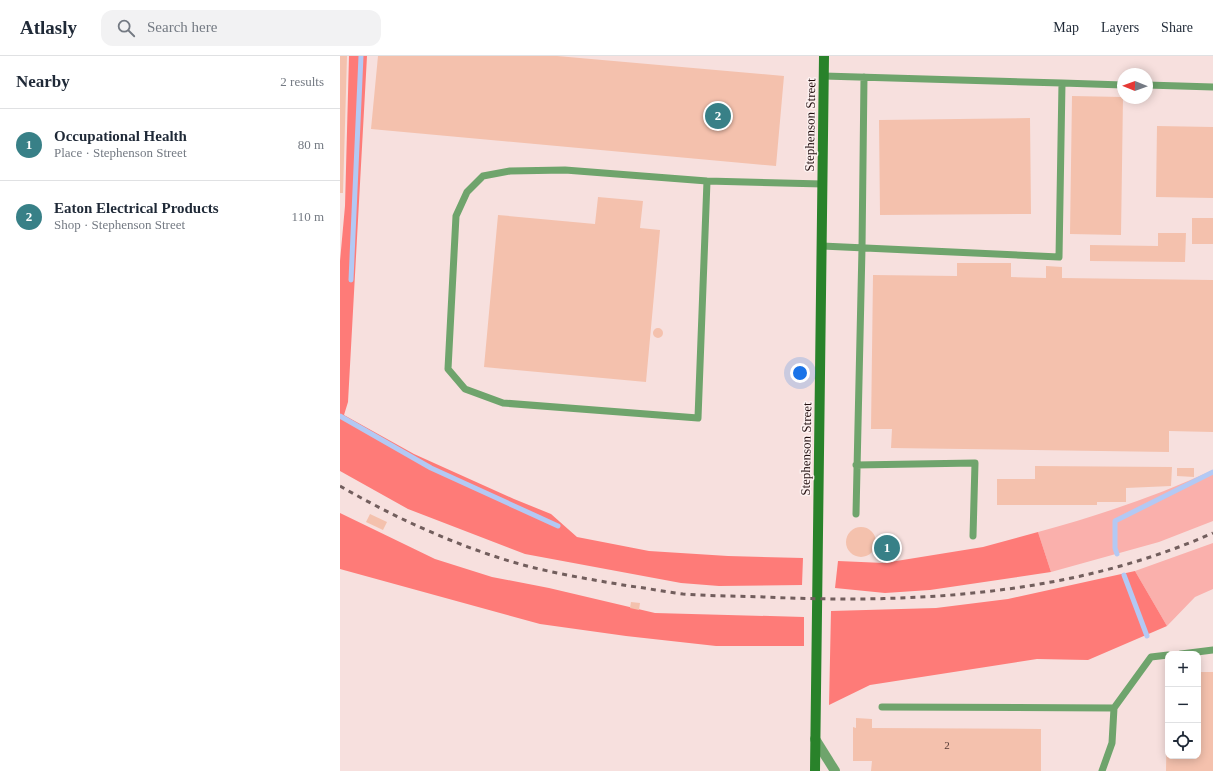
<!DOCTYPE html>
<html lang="en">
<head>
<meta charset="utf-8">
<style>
	body { margin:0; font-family:Georgia,serif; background:#f2f2f3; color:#1f2937 }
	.controls { position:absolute; right:12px; bottom:12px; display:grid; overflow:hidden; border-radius:8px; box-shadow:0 2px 10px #0003 }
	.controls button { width:36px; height:36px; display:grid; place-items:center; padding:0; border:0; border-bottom:1px solid #e0e1e3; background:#fff; color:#1f2937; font:20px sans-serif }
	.compass { position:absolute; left:777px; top:12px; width:36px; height:36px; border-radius:50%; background:#fff; box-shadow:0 2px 10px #0003; rotate:271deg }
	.you { position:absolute; left:460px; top:317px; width:14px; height:14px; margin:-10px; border:3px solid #fff; border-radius:50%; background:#1a73e8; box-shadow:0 0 0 6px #1a73e833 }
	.badge { display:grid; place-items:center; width:26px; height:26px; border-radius:50%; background:#388087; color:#fff; font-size:13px; font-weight:700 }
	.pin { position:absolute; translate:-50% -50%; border:2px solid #fff; box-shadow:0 1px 4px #0006 }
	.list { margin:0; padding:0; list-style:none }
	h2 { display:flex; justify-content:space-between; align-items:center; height:52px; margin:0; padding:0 16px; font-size:17px }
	h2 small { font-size:13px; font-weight:400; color:#747a83 }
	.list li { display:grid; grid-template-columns:26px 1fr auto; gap:12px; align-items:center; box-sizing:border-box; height:72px; padding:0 16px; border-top:1px solid #e0e1e3 }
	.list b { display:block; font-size:15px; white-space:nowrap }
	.list p { margin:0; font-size:13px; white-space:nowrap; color:#747a83 }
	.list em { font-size:13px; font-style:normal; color:#747a83 }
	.icon { flex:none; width:22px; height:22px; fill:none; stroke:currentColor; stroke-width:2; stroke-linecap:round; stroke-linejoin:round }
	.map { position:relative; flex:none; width:873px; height:715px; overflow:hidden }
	header { display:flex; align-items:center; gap:24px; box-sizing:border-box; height:56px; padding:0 20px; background:#fff; border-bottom:1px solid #e0e1e3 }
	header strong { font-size:19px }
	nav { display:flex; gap:22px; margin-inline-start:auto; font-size:14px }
	.search { width:280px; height:36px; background:#f2f2f3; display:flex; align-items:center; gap:10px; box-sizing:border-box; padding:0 14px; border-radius:12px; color:#747a83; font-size:15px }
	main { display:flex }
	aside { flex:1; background:#fff }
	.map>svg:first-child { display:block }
</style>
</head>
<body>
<header>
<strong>Atlasly</strong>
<div class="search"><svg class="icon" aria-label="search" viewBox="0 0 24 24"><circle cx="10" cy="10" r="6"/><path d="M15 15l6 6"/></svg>Search here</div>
<nav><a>Map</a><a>Layers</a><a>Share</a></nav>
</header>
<main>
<aside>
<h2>Nearby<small>2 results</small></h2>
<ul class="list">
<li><span class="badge">1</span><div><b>Occupational Health</b><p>Place · Stephenson Street</p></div><em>80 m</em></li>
<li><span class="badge">2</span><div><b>Eaton Electrical Products</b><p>Shop · Stephenson Street</p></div><em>110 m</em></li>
</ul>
</aside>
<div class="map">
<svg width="873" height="715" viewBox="0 0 873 715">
	<rect width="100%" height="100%" fill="#f7e0de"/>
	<path fill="#fab0ac" d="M873 414V465L819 486 711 516 698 476C757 460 817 440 873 414Z
		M873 487V533L855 541 827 570 795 515Z"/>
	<path fill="#fe7b78" d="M9 0H27L8 346 4 359 74 398 174 443 211 458 237 481 309 495 388 500 463 502 462 529 379 530 341 527 185 498 68 453 0 415V205L5 150Z
		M0 457 95 503 152 521 209 532 315 557 464 561V590H376L286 580 200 568 0 513Z
		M698 476 711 516 590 534 545 537 495 532 498 505 544 507 643 491Z
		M795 515 827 570 748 604 697 603 530 629 489 649 491 555 596 552 668 543Z"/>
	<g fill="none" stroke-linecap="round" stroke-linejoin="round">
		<path stroke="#b3c9f4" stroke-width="5" d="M11 224 21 0
			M0 360 91 412 218 470
			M777 498 775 492V465L873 416
			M784 519 807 580"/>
	</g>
	<path fill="#f4c1ad" d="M0 0H7L3 137H0Z
		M38 0H217L444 20 436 110 31 73Z
		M732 40 783 41 781 179 730 178Z
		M690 62 691 158 540 159 539 64Z
		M817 70 873 71V142L816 141Z
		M258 141 303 145 300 172 320 174 306 326 144 311 158 159 255 168Z
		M852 162H873V188H852Z
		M818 177H846L845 206 750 205V189L818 190Z
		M617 207H671V221L706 222V210L722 211V222L873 224V376L829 375V396L551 392 552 373H531L533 219 617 220Z
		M313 277a5 5 0 1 1 10 0a5 5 0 1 1-10 0Z
		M695 410 832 411 831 430 786 432V446H757V449H657V423H695Z
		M837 412H854V421L837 420Z
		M30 458 47 466 43 474 26 466Z
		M506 486a15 15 0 1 1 30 0a15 15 0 1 1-30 0Z
		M554 484V500H539V485Z
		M291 546 300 547 299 554 290 552Z
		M858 616H873V715H826L827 659 828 700H858Z
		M516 662 532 663V672L701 673V715H531L532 705H513V671L516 672Z"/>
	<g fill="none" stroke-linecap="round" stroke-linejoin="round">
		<path stroke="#6fa46c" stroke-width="7" d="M722 27 783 29
			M807 29 873 31
			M367 125 358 362 163 347 125 333 108 313 116 160 127 136 143 120 170 115 225 114 367 125 483 128
			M482 190 719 201 722 27 484 20
			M516 409 635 407 633 480
			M516 458 522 192 524 21
			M841 598 873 594
			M542 651 774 652
			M762 715 772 687 774 652 811 601 828 599"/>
		<path stroke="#6fa46c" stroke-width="10" d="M475 683 495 715"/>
		<path stroke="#29822a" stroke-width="10" d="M475 715 484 0"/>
		<path stroke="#725e5d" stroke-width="3" stroke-dasharray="5 5" stroke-linecap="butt" d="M0 430C57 463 119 491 183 509 217 518 254 524 289 530 307 532 325 536 343 538 370 540 397 540 424 541 576 548 733 539 873 477"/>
	</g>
	<g text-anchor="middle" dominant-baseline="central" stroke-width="3" stroke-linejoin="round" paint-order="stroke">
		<g font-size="11" fill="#553a35">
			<text x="607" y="689">2</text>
		</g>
		<g font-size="13" fill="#200d0d" stroke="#fcf0ef">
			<text transform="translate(470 69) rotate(-89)">Stephenson Street</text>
			<text transform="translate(466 393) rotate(-89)">Stephenson Street</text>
		</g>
	</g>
</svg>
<div class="controls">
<button>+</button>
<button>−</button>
<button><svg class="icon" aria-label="locate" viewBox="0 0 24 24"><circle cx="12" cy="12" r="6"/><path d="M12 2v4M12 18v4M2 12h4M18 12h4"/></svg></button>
</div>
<svg class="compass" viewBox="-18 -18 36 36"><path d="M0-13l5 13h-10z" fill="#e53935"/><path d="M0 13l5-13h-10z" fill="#747a83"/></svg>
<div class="you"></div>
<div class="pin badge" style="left:547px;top:492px">1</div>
<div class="pin badge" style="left:378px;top:60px">2</div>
</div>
</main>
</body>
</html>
